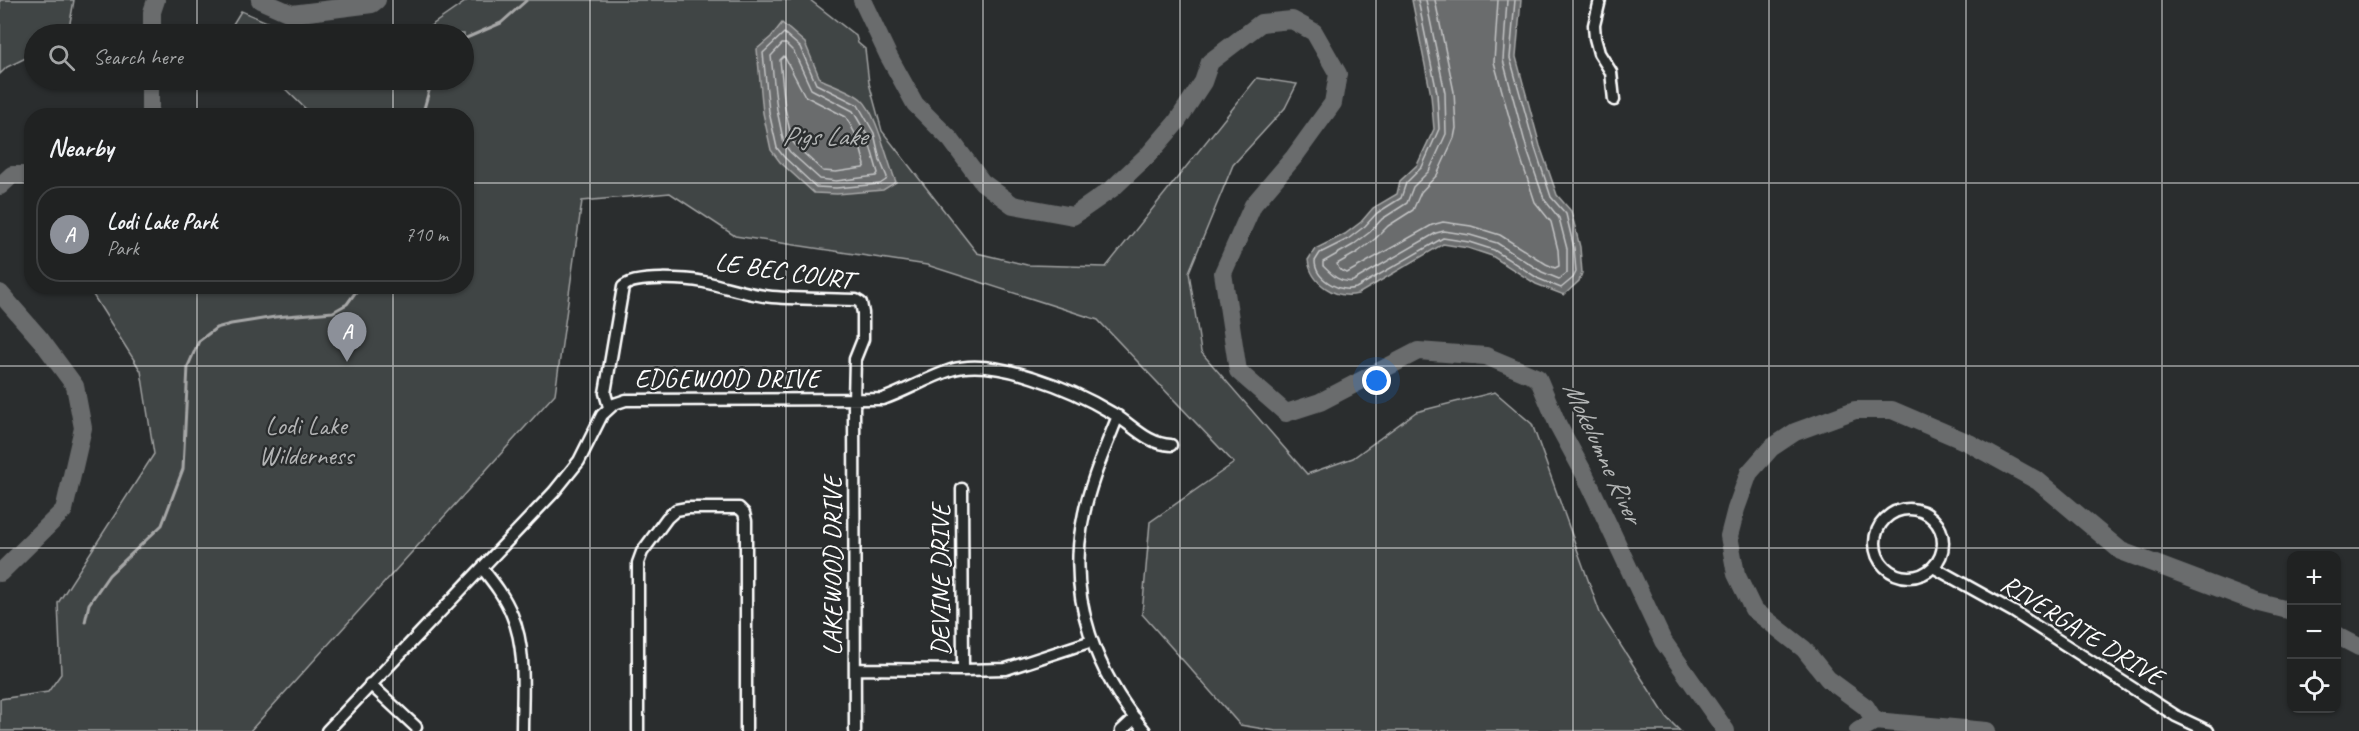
<!DOCTYPE html>
<html lang="en">
<head>
<meta charset="utf-8">
<style>
	body { margin:0; font-family:Caveat,sans-serif; background:#282a2a; color:#f1f3f6 }
	.controls { position:absolute; right:18px; bottom:18px; display:grid; overflow:hidden; border-radius:12px; box-shadow:0 2px 4px #0004 }
	.controls button { width:54px; height:54px; display:grid; place-items:center; padding:0; border:0; border-bottom:2px solid #3d3f40; background:#202222; color:#f1f3f6; font:30px sans-serif }
	.you { position:absolute; left:1377px; top:381px; width:21px; height:21px; margin:-15px; border:4px solid #fff; border-radius:50%; background:#1a73e8; box-shadow:0 0 0 9px #1a73e833 }
	.badge { display:grid; place-items:center; width:39px; height:39px; border-radius:50%; background:#8c9099; color:#fff; font-size:20px; font-weight:700 }
	.pin { position:absolute; translate:-50% -50px; filter:drop-shadow(0 2px 3px #0008) }
	.pin::after { content:''; position:absolute; top:32px; width:21px; height:18px; background:inherit; clip-path:polygon(0 0,100% 0,50% 100%) }
	.list { margin:0; padding:0; list-style:none }
	h2 { display:flex; justify-content:space-between; align-items:center; height:78px; margin:0; padding:0 24px; font-size:26px }
	h2 small { font-size:20px; font-weight:400; color:#a2a4a5 }
	.list li { display:grid; grid-template-columns:39px 1fr auto; gap:18px; align-items:center; box-sizing:border-box; height:96px; margin:0 12px 12px; padding:0 12px; border:2px solid #3d3f40; border-radius:24px }
	.list b { display:block; font-size:22px; white-space:nowrap }
	.list p { margin:0; font-size:20px; white-space:nowrap; color:#a2a4a5 }
	.list em { font-size:20px; font-style:normal; color:#a2a4a5 }
	.icon { flex:none; width:33px; height:33px; fill:none; stroke:currentColor; stroke-width:2; stroke-linecap:round; stroke-linejoin:round }
	.map { position:relative; flex:none; width:2359px; height:731px; overflow:hidden }
	.search { position:absolute; background:#202222; box-shadow:0 2px 4px #0004; left:24px; top:24px; width:450px; height:66px; display:flex; align-items:center; gap:15px; box-sizing:border-box; padding:0 21px; border-radius:33px; color:#a2a4a5; font-size:22px }
	.panel { position:absolute; background:#202222; box-shadow:0 2px 4px #0004; left:24px; top:108px; width:450px; height:186px; border-radius:24px }
	.map>svg:first-child { display:block }
</style>
</head>
<body>
<div class="map">
<svg width="2359" height="731" viewBox="0 0 2359 731">
	<rect width="100%" height="100%" fill="#2a2d2e"/>
	<filter id="ink" filterUnits="userSpaceOnUse"><feTurbulence type="fractalNoise" baseFrequency=".0167" numOctaves="2"/><feDisplacementMap in="SourceGraphic" scale="12" xChannelSelector="R" yChannelSelector="G"/><feConvolveMatrix kernelMatrix="1 2 1 2 8 2 1 2 1" color-interpolation-filters="sRGB"/></filter>
	<g filter="url(#ink)">
		<path fill="#414445" stroke="#a0a2a2" stroke-width="1.5" d="M0 0H74L68 34H34V54L7 67 0 74Z
			M468 0H810L856 36 858 43 865 49 869 83 882 131 977 253 1027 265 1106 267 1257 78 1297 84 1285 108 1233 165 1189 272 1201 352 1307 474 1353 458 1416 412 1495 392 1532 424 1600 613 1667 718 1680 731H1276L1240 725 1142 614 1150 522 1234 463 1098 320 927 265 735 236 670 193 582 201 555 394 250 731H0V699L48 692 61 674 58 603 154 454 141 371 88 287 258 286 266 289 276 286H466V116L312 115 276 80H464V34H419Z
			M241 11 295 34H231L228 32Z"/>
		<path fill="#6a6c6d" stroke="#a6a7a7" stroke-width="1.5" d="M1412 0H1521L1516 57 1540 146 1557 195 1571 211 1580 247 1582 273 1579 281 1564 295 1536 284 1492 256 1468 248 1443 244 1358 294C1335 300 1311 283 1308 260L1315 249 1345 234 1361 222 1373 208 1397 194 1400 181 1417 165 1434 129 1431 95Z
			M782 23 805 43 820 79C831 84 854 92 862 100 877 114 887 161 896 182L883 190 837 194 814 193 780 162 771 150 763 113 757 49 771 37Z"/>
		<g fill="none" stroke-linecap="round" stroke-linejoin="round">
			<path stroke="#c3c4c5" stroke-width="1.5" d="M1418 0 1437 93 1439 129 1422 167 1406 183 1401 198 1377 213 1365 226 1348 239 1320 253 1315 261C1315 279 1339 293 1356 288L1443 238 1469 242 1494 250 1539 279 1561 288 1573 278 1576 272 1574 248 1566 214 1551 197 1535 148 1510 58 1515 0
				M1426 0 1445 93 1446 134 1429 171 1413 187 1407 203 1382 219 1370 232 1353 245 1323 262V266C1331 274 1340 284 1353 281L1436 233 1444 231 1470 235 1497 243 1542 272 1559 279 1567 273V249L1559 218 1544 199 1527 150 1503 60 1507 0
				M1435 0 1454 92 1456 128 1454 138 1437 175 1421 192 1413 210 1388 226 1375 239 1358 252 1337 264 1339 269 1347 273 1432 225 1443 222 1471 226 1500 235 1546 264 1555 268 1559 266 1558 250 1551 222 1535 202 1519 153 1494 62 1498 0
				M784 33 800 47 816 84 858 105 874 133 880 160 887 177 886 180 880 184 836 188 816 187 784 157 777 148 769 112 763 53Z
				M782 44H786L794 52 811 89 853 111 867 135 878 173 876 176 836 181 820 179 790 152 784 144 777 110 771 56Z
				M784 56 805 96 846 117 858 139 865 165 863 168 836 172 823 171 796 146 792 141 785 108 780 60Z"/>
			<path stroke="#a6a7a7" stroke-width="3" d="M464 39 501 23 527 0
				M422 116 432 80
				M85 622 89 604 109 575 162 525 183 469 188 366 199 341 216 328 231 324 275 317 333 312 347 304 360 286"/>
			<path stroke="#6a6c6d" stroke-width="18" d="M260 0 292 14 372 4 377 0
				M862 0 888 55 915 104 951 140 982 182 1013 205 1073 216 1113 188 1150 153 1176 123 1203 82 1210 62 1261 23 1292 20 1314 32 1338 74 1333 103 1294 157 1253 205 1223 273 1238 371 1286 413 1320 402 1418 351 1486 356 1538 378 1558 425 1585 475 1663 641 1726 731
				M152 34V12L156 0
				M150 116V80
				M0 186 12 175H32
				M0 293 41 340 75 386 83 428 64 510 0 573
				M2336 635 2359 647
				M1875 721 1987 731
				M1858 731 1875 721 1866 707 1828 679 1804 649 1753 609 1736 574 1729 536 1736 509 1749 473 1771 448 1795 432 1855 410H1892L1969 443 2038 481 2121 551 2256 602 2292 611"/>
			<defs>
				<path id="minor" d="M1600 0 1594 25 1595 38 1599 53 1611 72 1614 100
					M609 407 605 393 623 287C633 275 688 279 704 282 727 287 749 295 772 297 800 299 828 299 856 300L861 303 863 313V339L855 359 854 400 855 731
					M1118 416C1104 451 1088 487 1082 524 1068 600 1096 673 1145 731
					M962 489 963 670
					M1875 543a34 34 0 1 1 68 0a34 34 0 1 1-68 0Z
					M1933 567 2014 612 2176 716 2208 731
					M482 568C494 583 505 597 512 615 527 650 522 694 522 731
					M855 669 963 670 1006 669 1092 641
					M370 684 416 727
					M327 731 554 492 579 461 602 415 614 404 626 400 883 399C906 391 927 378 951 370 994 356 1074 390 1112 413 1132 424 1146 444 1171 445
					M638 731V563L642 552 667 518 676 510 687 508H739L744 513 746 521V731
					M1121 731 1135 718"/>
			</defs>
			<use href="#minor" stroke="#fff" stroke-width="15"/>
			<use href="#minor" stroke="#2a2d2e" stroke-width="10"/>
		</g>
	</g>
	<path fill="none" stroke="#fff" stroke-width="1.5" stroke-opacity="0.55" d="M197 0V34M393 0V34M590 0V731M786 0V731M983 0V731M1180 0V731M1376 0V731M1573 0V731M1769 0V731M1966 0V731M2162 0V731M197 80V116M393 80V116M0 183H32M466 183H2359M197 286V731M393 286V731M0 366H2359M0 548H2359"/>
	<g text-anchor="middle" dominant-baseline="central" stroke-width="4.5" stroke-linejoin="round" paint-order="stroke">
		<g font-size="26" fill="#fff" stroke="#2a2d2e">
			<text transform="translate(784 271) rotate(8)">LE BEC COURT</text>
			<text x="727" y="378">EDGEWOOD DRIVE</text>
			<text transform="translate(832 566) rotate(-90)">LAKEWOOD DRIVE</text>
			<text transform="translate(940 580) rotate(-90)">DEVINE DRIVE</text>
			<text transform="translate(2082 630) rotate(32)">RIVERGATE DRIVE</text>
		</g>
		<g font-size="26" fill="#b3b4b5" stroke="#2a2d2e">
			<text x="306" y="425">Lodi Lake<tspan x="306" dy="30">Wilderness</tspan></text>
		</g>
		<g font-size="27" font-style="italic" fill="#b4b6b6" stroke="#2a2d2e">
			<text x="824" y="136">Pigs Lake</text>
			<text transform="translate(1603 452) rotate(65)">Mokelumne River</text>
		</g>
	</g>
</svg>
<div class="controls">
<button>+</button>
<button>−</button>
<button><svg class="icon" aria-label="locate" viewBox="0 0 24 24"><circle cx="12" cy="12" r="6"/><path d="M12 2v4M12 18v4M2 12h4M18 12h4"/></svg></button>
</div>
<div class="you"></div>
<div class="pin badge" style="left:347px;top:362px">A</div>
<div class="search"><svg class="icon" aria-label="search" viewBox="0 0 24 24"><circle cx="10" cy="10" r="6"/><path d="M15 15l6 6"/></svg>Search here</div>
<section class="panel">
<h2>Nearby<small></small></h2>
<ul class="list">
<li><span class="badge">A</span><div><b>Lodi Lake Park</b><p>Park</p></div><em>710 m</em></li>
</ul>
</section>
</div>
</body>
</html>
